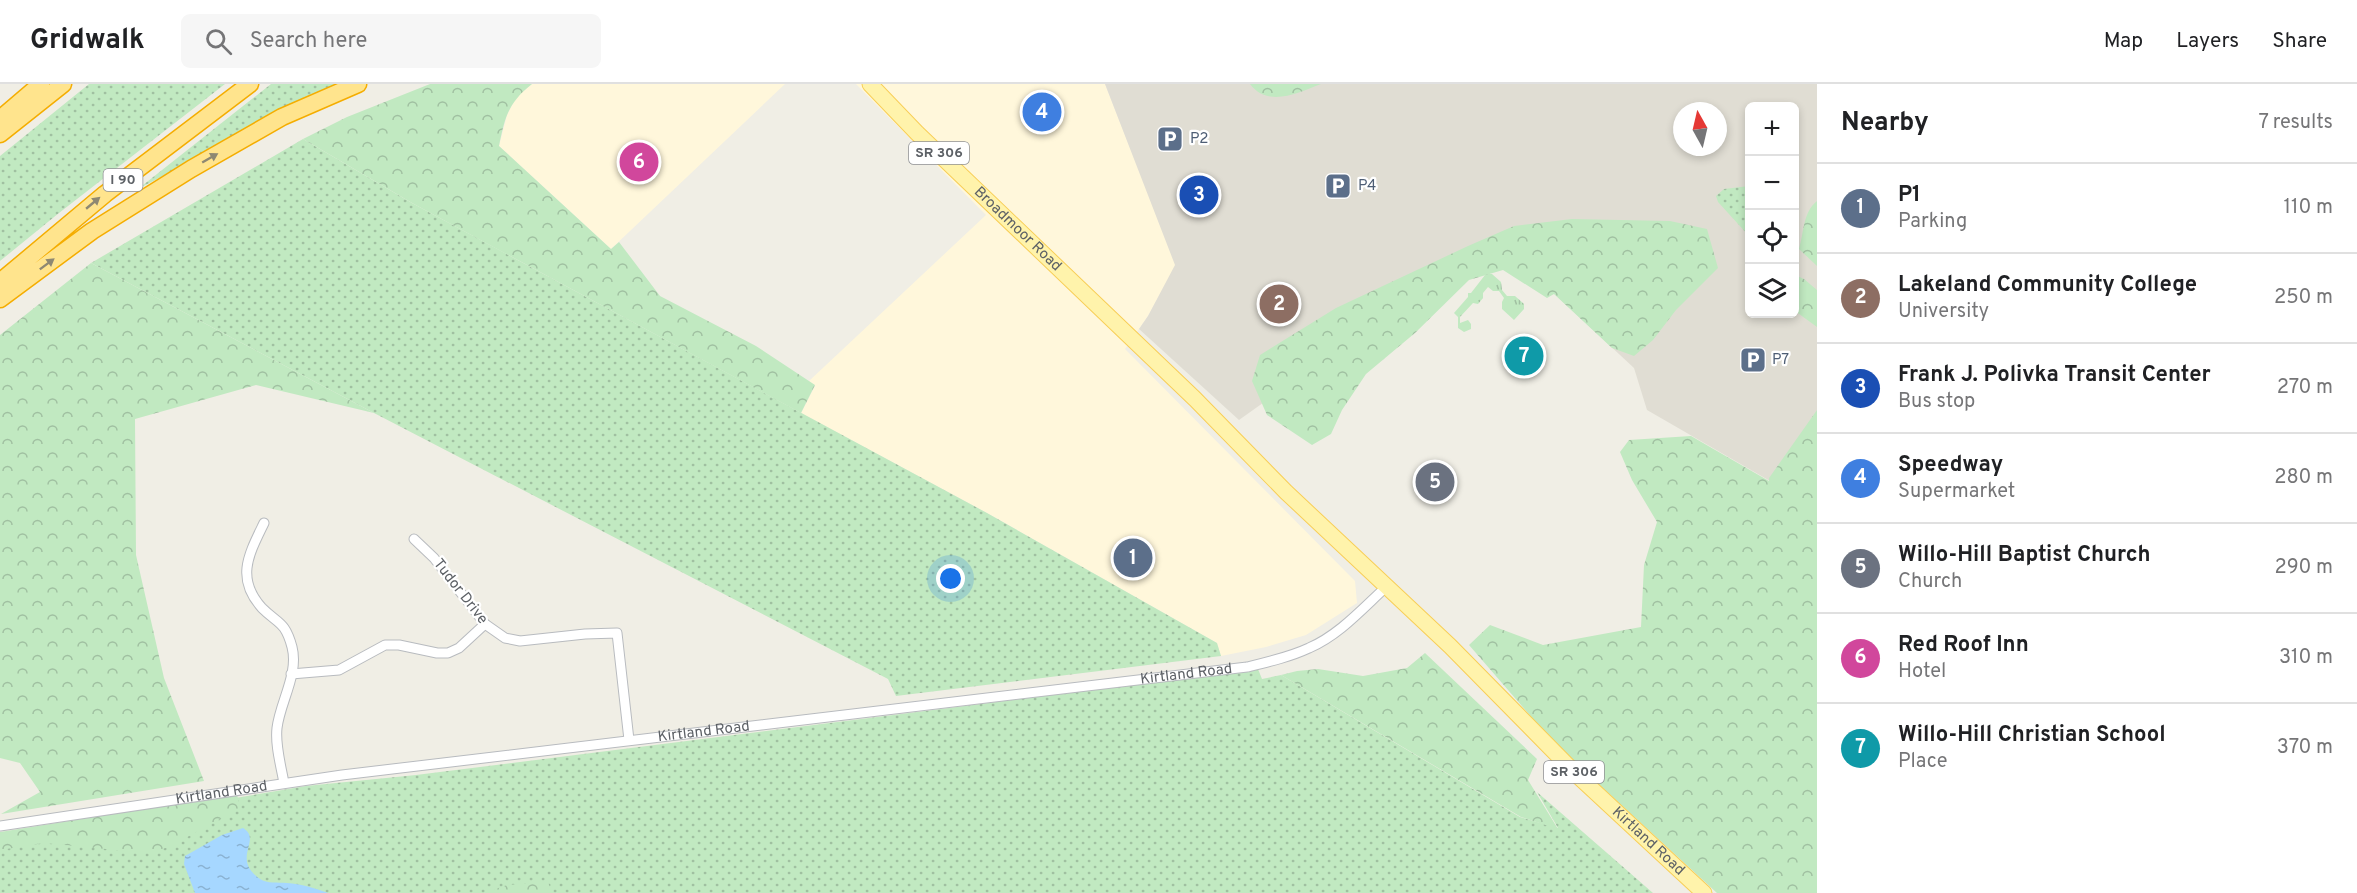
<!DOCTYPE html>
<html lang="en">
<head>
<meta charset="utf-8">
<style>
	body { margin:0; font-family:Overpass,sans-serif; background:#f6f6f6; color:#202124 }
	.controls { position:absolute; right:18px; top:18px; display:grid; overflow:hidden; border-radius:9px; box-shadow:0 3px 9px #0003 }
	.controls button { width:54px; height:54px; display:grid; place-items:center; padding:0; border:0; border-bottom:2px solid #e0e0e0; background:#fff; color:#202124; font:30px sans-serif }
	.compass { position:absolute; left:1673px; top:18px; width:54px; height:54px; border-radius:50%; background:#fff; box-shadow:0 3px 9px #0003; rotate:352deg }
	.you { position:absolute; left:951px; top:495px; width:21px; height:21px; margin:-15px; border:4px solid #fff; border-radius:50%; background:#1a73e8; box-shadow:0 0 0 9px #1a73e833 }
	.badge { display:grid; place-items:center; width:39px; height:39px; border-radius:50%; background:#ea580c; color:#fff; font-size:20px; font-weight:700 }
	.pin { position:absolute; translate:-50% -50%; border:3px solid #fff; box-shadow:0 2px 6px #0006 }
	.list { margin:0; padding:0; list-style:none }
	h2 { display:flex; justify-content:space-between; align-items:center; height:78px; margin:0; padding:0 24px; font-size:26px }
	h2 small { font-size:20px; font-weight:400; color:#757577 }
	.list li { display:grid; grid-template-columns:39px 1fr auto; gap:18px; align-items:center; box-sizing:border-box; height:90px; padding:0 24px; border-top:2px solid #e0e0e0 }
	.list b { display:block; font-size:22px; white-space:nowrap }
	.list p { margin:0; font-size:20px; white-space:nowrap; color:#757577 }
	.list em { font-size:20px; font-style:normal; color:#757577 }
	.icon { flex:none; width:33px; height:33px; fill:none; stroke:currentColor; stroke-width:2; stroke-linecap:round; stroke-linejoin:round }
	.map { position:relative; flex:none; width:1817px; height:809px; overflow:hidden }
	header { display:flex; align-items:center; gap:36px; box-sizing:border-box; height:84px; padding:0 30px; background:#fff; border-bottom:2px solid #e0e0e0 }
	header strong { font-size:28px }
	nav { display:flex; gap:33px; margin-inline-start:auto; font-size:21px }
	.search { width:420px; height:54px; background:#f6f6f6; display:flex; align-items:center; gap:15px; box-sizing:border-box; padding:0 21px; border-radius:9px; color:#757577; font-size:22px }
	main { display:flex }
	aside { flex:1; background:#fff }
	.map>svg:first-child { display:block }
</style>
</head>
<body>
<header>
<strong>Gridwalk</strong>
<div class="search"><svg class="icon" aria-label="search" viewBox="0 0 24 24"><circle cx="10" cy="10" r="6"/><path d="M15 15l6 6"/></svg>Search here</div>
<nav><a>Map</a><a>Layers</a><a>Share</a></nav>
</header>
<main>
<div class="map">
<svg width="1817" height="809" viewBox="0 0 1817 809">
	<defs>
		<pattern id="grass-dots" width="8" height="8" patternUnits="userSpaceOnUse" patternTransform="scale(1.5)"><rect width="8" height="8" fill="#c1e9c1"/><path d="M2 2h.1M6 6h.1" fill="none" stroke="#a0c0a1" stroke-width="1.8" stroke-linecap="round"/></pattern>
		<pattern id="forest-crowns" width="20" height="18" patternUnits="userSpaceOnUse" patternTransform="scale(1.5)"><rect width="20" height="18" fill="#c1e9c1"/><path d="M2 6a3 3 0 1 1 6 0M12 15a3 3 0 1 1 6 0" fill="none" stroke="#a0c0a1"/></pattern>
		<pattern id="park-tufts" width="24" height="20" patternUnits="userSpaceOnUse" patternTransform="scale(1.5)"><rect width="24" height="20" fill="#c1e9c1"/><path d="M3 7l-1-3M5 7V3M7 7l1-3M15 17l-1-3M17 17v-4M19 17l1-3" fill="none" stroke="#a0c0a1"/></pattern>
		<pattern id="water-ripples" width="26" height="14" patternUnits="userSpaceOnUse" patternTransform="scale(1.5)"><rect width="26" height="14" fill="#a6d7ff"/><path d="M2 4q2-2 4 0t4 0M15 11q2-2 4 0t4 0" fill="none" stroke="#8ab2d2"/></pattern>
	</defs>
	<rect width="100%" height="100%" fill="#f0eee5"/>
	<path fill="#fff7db" d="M532 0H785L611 165 499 62 507 31 516 13Z
		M856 0H1105L1176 181 1148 232 1125 265 1355 497 1357 519 1306 551 1266 563 1221 572 1217 559 987 429 801 329 815 302 809 297 986 131Z"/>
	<path fill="#e0ddd3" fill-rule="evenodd" d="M1105 0H1817V424L1647 326 1634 284 1494 154 1239 336 1139 245 1148 232 1175 181ZM1750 22H1794V230H1750ZM1682 27H1718V63H1682Z"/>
	<path fill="url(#grass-dots)" d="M89 0H225L59 129 0 177V72Z
		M271 0H339L138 105Z
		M303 55 412 119 987 429 1217 559 1221 572 896 612 888 595 374 329 91 179Z
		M1749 102H1750L1749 152 1718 118 1716 112 1724 105Z
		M1258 585 1262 595 1281 591 1520 733 1558 744 1537 708 1653 809H0V754L306 702 416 691Z"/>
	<path fill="url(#forest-crowns)" d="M430 0H532C508 19 505 33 499 62L611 165 619 158 660 212 756 262 815 301 801 329 412 119 303 55 347 33Z
		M1250 0H1321C1298 9 1268 24 1250 0Z
		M1817 117V182L1799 165C1804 148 1803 128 1817 117Z
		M1572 135 1670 137 1707 145 1718 184 1676 226 1653 256 1634 272 1612 264 1554 210 1547 214 1503 186 1469 196 1415 249 1366 290 1342 326 1331 350 1312 361 1267 331 1252 297 1260 271 1336 224 1468 162 1514 142Z
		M91 179 374 329 256 301 135 335 136 471 164 594 204 697 1 730 40 708 20 679 0 674V251Z
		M1795 191 1804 195 1817 206V243L1795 227Z
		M1817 326V809H1717L1553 658 1469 561 1490 541 1543 561 1641 543 1644 481 1657 438 1632 396 1620 368 1629 356 1691 352 1769 397V394Z
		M1425 569 1537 675 1528 696 1558 745 1521 733 1281 591 1297 587 1318 585 1363 592 1407 584Z
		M237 710 240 724 169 763 147 769 44 759 0 766V748Z
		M548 798 552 809H484L507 801Z"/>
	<path fill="url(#park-tufts)" d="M1488 190H1492L1501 198 1502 206 1507 212H1515L1524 220V225L1514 236 1502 225V218L1504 214 1499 207H1493L1488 203 1483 209V214L1478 220 1473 219 1460 233V239L1468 236 1471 240V245L1464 248 1458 244V233L1454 229 1468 213V209H1471L1485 191Z"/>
	<path fill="url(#water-ripples)" d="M243 744C263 756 230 774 260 795 267 800 278 798 287 799 301 800 315 804 328 809H195L184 780 185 772 222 751Z"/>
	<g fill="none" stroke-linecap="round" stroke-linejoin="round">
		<defs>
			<g id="minor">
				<path d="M264 439C249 470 235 494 262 524 278 540 285 537 292 563 299 590 280 618 277 644 275 661 281 682 284 699"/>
				<path d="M414 455 434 474 485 540 505 554 520 557 585 550 617 549 629 656"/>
				<path d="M291 590 339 586 385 561H399L437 569H448L459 564 485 540"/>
				<path id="s1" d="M0 742 342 691 1247 583C1268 578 1290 573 1309 564 1339 551 1362 525 1385 504"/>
			</g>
			<g id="primary">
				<path id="s2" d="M870 0 917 49 1195 315 1286 408 1450 562 1579 693 1704 809"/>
			</g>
			<path id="motorway" d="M0 35 41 0
				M0 50 63 0
				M0 198 105 110 250 0
				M0 215 92 147 191 85 282 33 358 0"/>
		</defs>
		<use href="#minor" stroke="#b8bbbf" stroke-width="11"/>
		<use href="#primary" stroke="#f8ce56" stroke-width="17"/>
		<use href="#motorway" stroke="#f5ad00" stroke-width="19"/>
		<use href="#minor" stroke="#fff" stroke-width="9"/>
		<use href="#primary" stroke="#fff3ab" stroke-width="15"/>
		<use href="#motorway" stroke="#ffe48d" stroke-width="16"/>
	</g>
	<defs><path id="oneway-solid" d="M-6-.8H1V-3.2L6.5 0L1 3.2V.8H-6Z" transform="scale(1.5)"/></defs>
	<g fill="#8e8872">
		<use href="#oneway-solid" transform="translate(210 74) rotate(-30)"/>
		<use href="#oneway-solid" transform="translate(93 119) rotate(-40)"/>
		<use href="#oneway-solid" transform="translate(47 180) rotate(-37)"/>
	</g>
	<defs>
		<symbol id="parking-square" viewBox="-11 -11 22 22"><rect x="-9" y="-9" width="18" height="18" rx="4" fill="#5c6f8a" stroke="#fff"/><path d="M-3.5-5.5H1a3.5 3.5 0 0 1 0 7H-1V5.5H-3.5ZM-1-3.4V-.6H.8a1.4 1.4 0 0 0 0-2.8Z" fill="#fff"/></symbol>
	</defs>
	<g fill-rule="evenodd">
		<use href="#parking-square" x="1155" y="40" width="30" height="30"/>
		<use href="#parking-square" x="1323" y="87" width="30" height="30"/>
		<use href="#parking-square" x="1738" y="261" width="30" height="30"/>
	</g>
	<g text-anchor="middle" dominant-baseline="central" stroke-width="4.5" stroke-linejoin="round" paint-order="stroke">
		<g fill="#fff" stroke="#8e9094" stroke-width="1.5">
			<rect x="909" y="58" width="60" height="22" rx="4.5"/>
			<rect x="103.5" y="85" width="39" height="22" rx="4.5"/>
			<rect x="1544" y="677" width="60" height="22" rx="4.5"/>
		</g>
		<g font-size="14" font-weight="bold" fill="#5d6166">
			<text x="939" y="69">SR 306</text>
			<text x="123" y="96">I 90</text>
			<text x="1574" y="688">SR 306</text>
		</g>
		<g font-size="15" fill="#4e5e75" stroke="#fff" text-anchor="start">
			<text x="1190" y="55">P2</text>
			<text x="1358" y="102">P4</text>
			<text x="1772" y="276">P7</text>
		</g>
		<g font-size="15" fill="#5d6166" stroke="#fff">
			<text stroke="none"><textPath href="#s2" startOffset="207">Broadmoor Road</textPath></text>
			<text transform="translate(460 508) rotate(52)">Tudor Drive</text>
			<text stroke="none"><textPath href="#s1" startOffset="1196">Kirtland Road</textPath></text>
			<text stroke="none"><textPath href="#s1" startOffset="710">Kirtland Road</textPath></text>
			<text stroke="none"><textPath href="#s1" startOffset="224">Kirtland Road</textPath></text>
			<text stroke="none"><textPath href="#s2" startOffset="1086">Kirtland Road</textPath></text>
		</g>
	</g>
</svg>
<div class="controls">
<button>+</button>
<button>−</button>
<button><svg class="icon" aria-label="locate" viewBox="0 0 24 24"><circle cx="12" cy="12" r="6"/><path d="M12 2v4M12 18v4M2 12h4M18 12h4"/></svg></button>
<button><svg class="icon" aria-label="layers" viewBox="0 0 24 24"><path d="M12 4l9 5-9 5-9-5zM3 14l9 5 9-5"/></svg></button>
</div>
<svg class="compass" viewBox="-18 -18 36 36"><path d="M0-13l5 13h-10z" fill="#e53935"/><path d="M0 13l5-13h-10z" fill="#757577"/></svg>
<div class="you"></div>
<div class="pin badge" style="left:1133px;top:474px;background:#5c6f8a">1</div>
<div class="pin badge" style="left:1279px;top:220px;background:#8d6e63">2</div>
<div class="pin badge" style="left:1199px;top:111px;background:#1a4fb4">3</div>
<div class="pin badge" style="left:1042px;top:28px;background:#3f7fe0">4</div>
<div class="pin badge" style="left:1435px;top:398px;background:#6b7280">5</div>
<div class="pin badge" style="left:639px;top:78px;background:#d1479c">6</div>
<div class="pin badge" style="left:1524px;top:272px;background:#0f9aa8">7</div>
</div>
<aside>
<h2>Nearby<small>7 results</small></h2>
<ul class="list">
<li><span class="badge" style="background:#5c6f8a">1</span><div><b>P1</b><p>Parking</p></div><em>110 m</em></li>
<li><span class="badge" style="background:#8d6e63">2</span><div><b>Lakeland Community College</b><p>University</p></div><em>250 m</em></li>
<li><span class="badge" style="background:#1a4fb4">3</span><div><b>Frank J. Polivka Transit Center</b><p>Bus stop</p></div><em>270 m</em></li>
<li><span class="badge" style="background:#3f7fe0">4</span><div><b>Speedway</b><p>Supermarket</p></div><em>280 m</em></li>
<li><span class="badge" style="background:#6b7280">5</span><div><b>Willo-Hill Baptist Church</b><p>Church</p></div><em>290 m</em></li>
<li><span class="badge" style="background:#d1479c">6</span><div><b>Red Roof Inn</b><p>Hotel</p></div><em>310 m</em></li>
<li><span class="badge" style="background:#0f9aa8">7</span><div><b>Willo-Hill Christian School</b><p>Place</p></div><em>370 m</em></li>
</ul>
</aside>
</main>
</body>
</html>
